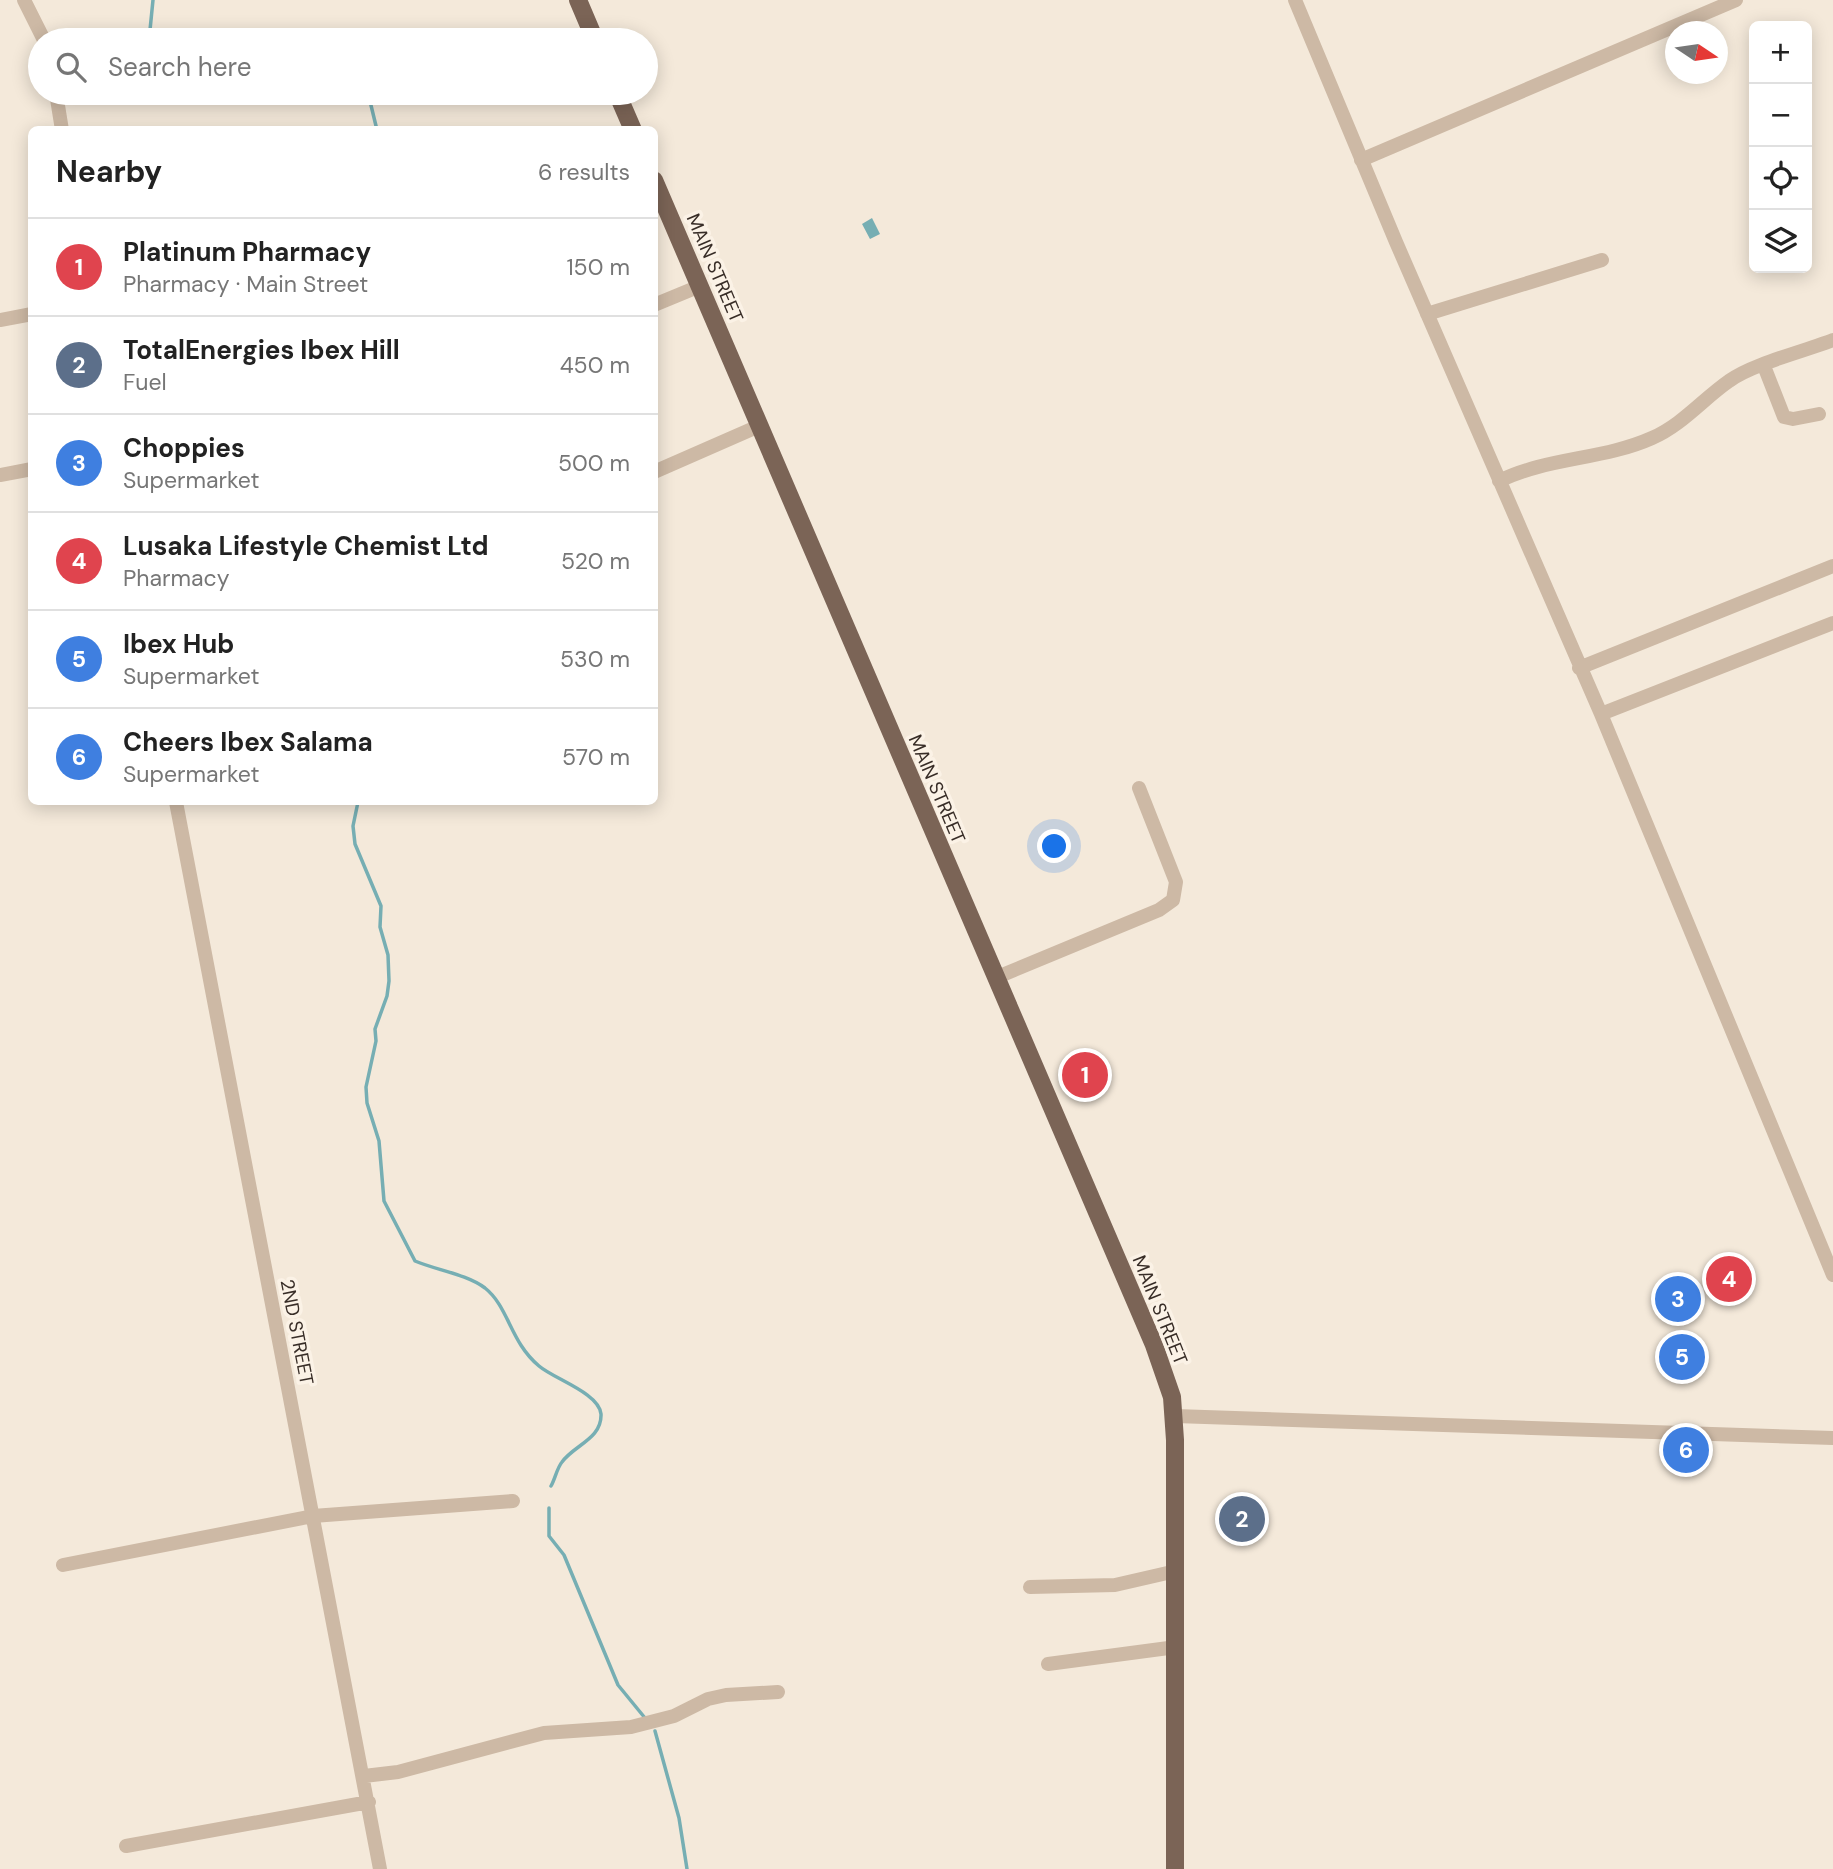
<!DOCTYPE html>
<html lang="en">
<head>
<meta charset="utf-8">
<style>
	body { margin:0; font-family:"DM Sans",sans-serif; background:#f6f6f6; color:#222 }
	.controls { position:absolute; right:21px; top:21px; display:grid; overflow:hidden; border-radius:10px; box-shadow:0 4px 18px #0003 }
	.controls button { width:63px; height:63px; display:grid; place-items:center; padding:0; border:0; border-bottom:2px solid #e0e0e0; background:#fff; color:#222; font:35px sans-serif }
	.compass { position:absolute; left:1665px; top:21px; width:63px; height:63px; border-radius:50%; background:#fff; box-shadow:0 4px 18px #0003; rotate:103deg }
	.you { position:absolute; left:1055px; top:847px; width:24px; height:24px; margin:-18px; border:5px solid #fff; border-radius:50%; background:#1a73e8; box-shadow:0 0 0 10px #1a73e833 }
	.badge { display:grid; place-items:center; width:46px; height:46px; border-radius:50%; background:#ea580c; color:#fff; font-size:23px; font-weight:700 }
	.pin { position:absolute; translate:-50% -50%; border:4px solid #fff; box-shadow:0 2px 7px #0006 }
	.list { margin:0; padding:0; list-style:none }
	h2 { display:flex; justify-content:space-between; align-items:center; height:91px; margin:0; padding:0 28px; font-size:30px }
	h2 small { font-size:23px; font-weight:400; color:#767676 }
	.list li { display:grid; grid-template-columns:46px 1fr auto; gap:21px; align-items:center; box-sizing:border-box; height:98px; padding:0 28px; border-top:2px solid #e0e0e0 }
	.list b { display:block; font-size:26px; white-space:nowrap }
	.list p { margin:0; font-size:23px; white-space:nowrap; color:#767676 }
	.list em { font-size:23px; font-style:normal; color:#767676 }
	.icon { flex:none; width:38px; height:38px; fill:none; stroke:currentColor; stroke-width:2; stroke-linecap:round; stroke-linejoin:round }
	.map { position:relative; flex:none; width:1833px; height:1869px; overflow:hidden }
	.search { position:absolute; background:#fff; box-shadow:0 4px 18px #0003; left:28px; top:28px; width:630px; height:77px; display:flex; align-items:center; gap:18px; box-sizing:border-box; padding:0 24px; border-radius:38px; color:#767676; font-size:26px }
	.panel { position:absolute; background:#fff; box-shadow:0 4px 18px #0003; left:28px; top:126px; width:630px; height:679px; border-radius:10px }
	.map>svg:first-child { display:block }
</style>
</head>
<body>
<div class="map">
<svg width="1833" height="1869" viewBox="0 0 1833 1869">
	<rect width="100%" height="100%" fill="#f4e9da"/>
	<path fill="#76aeb3" d="M872 218 880 234 870 239 862 224Z"/>
	<g fill="none" stroke-linecap="round" stroke-linejoin="round">
		<path stroke="#76aeb3" stroke-width="3.5" d="M149 40 153 0
			M368 93 377 130
			M358 802 353 826 355 844 381 906 380 927 388 955 389 981 387 996 375 1029 376 1041 366 1087 367 1103 379 1141 384 1201 415 1261C436 1270 466 1274 485 1288 509 1307 510 1342 539 1366 554 1379 599 1393 601 1414 602 1439 574 1445 562 1462 557 1468 555 1479 551 1486
			M549 1508V1536L564 1555 618 1685 645 1718
			M655 1731 679 1818 687 1869"/>
		<path stroke="#cdb9a5" stroke-width="14" d="M24 0 44 40
			M1295 0 1396 242 1601 714 1833 1275
			M56 93 62 130
			M1361 160 1736 0
			M654 305 700 286
			M1427 314 1602 260
			M0 320 32 314
			M1764 366 1784 417 1793 419 1819 414
			M654 472 759 426
			M0 475 32 469
			M1499 481C1548 457 1603 460 1652 438 1682 425 1703 399 1729 381 1752 364 1805 351 1833 340
			M1579 668 1833 566
			M1601 714 1833 623
			M176 802 380 1869
			M995 978 1159 910 1173 900 1176 882 1139 788
			M1175 1416 1833 1438
			M63 1565 313 1516 513 1501
			M1030 1587 1115 1585 1176 1571
			M1048 1664 1176 1647
			M364 1776 398 1772 544 1733 631 1727 674 1716 708 1699 726 1695 778 1692
			M126 1846 369 1802"/>
		<path stroke="#7b6456" stroke-width="18" d="M578 0 595 40
			M617 93 633 130
			M654 180 1154 1345 1172 1397 1175 1440V1869"/>
	</g>
	<g text-anchor="middle" dominant-baseline="central" stroke-width="7" stroke-linejoin="round" paint-order="stroke">
		<g font-size="19" fill="#382d27" stroke="#fbf2e6">
			<text transform="translate(715 268) rotate(67)">MAIN STREET</text>
			<text transform="translate(937 789) rotate(67)">MAIN STREET</text>
			<text transform="translate(1160 1310) rotate(68)">MAIN STREET</text>
			<text transform="translate(297 1332) rotate(79)">2ND STREET</text>
		</g>
	</g>
</svg>
<div class="controls">
<button>+</button>
<button>−</button>
<button><svg class="icon" aria-label="locate" viewBox="0 0 24 24"><circle cx="12" cy="12" r="6"/><path d="M12 2v4M12 18v4M2 12h4M18 12h4"/></svg></button>
<button><svg class="icon" aria-label="layers" viewBox="0 0 24 24"><path d="M12 4l9 5-9 5-9-5zM3 14l9 5 9-5"/></svg></button>
</div>
<svg class="compass" viewBox="-18 -18 36 36"><path d="M0-13l5 13h-10z" fill="#e53935"/><path d="M0 13l5-13h-10z" fill="#767676"/></svg>
<div class="you"></div>
<div class="pin badge" style="left:1085px;top:1075px;background:#e0444e">1</div>
<div class="pin badge" style="left:1242px;top:1519px;background:#5c6f8a">2</div>
<div class="pin badge" style="left:1678px;top:1299px;background:#3f7fe0">3</div>
<div class="pin badge" style="left:1729px;top:1279px;background:#e0444e">4</div>
<div class="pin badge" style="left:1682px;top:1357px;background:#3f7fe0">5</div>
<div class="pin badge" style="left:1686px;top:1450px;background:#3f7fe0">6</div>
<div class="search"><svg class="icon" aria-label="search" viewBox="0 0 24 24"><circle cx="10" cy="10" r="6"/><path d="M15 15l6 6"/></svg>Search here</div>
<section class="panel">
<h2>Nearby<small>6 results</small></h2>
<ul class="list">
<li><span class="badge" style="background:#e0444e">1</span><div><b>Platinum Pharmacy</b><p>Pharmacy · Main Street</p></div><em>150 m</em></li>
<li><span class="badge" style="background:#5c6f8a">2</span><div><b>TotalEnergies Ibex Hill</b><p>Fuel</p></div><em>450 m</em></li>
<li><span class="badge" style="background:#3f7fe0">3</span><div><b>Choppies</b><p>Supermarket</p></div><em>500 m</em></li>
<li><span class="badge" style="background:#e0444e">4</span><div><b>Lusaka Lifestyle Chemist Ltd</b><p>Pharmacy</p></div><em>520 m</em></li>
<li><span class="badge" style="background:#3f7fe0">5</span><div><b>Ibex Hub</b><p>Supermarket</p></div><em>530 m</em></li>
<li><span class="badge" style="background:#3f7fe0">6</span><div><b>Cheers Ibex Salama</b><p>Supermarket</p></div><em>570 m</em></li>
</ul>
</section>
</div>
</body>
</html>
